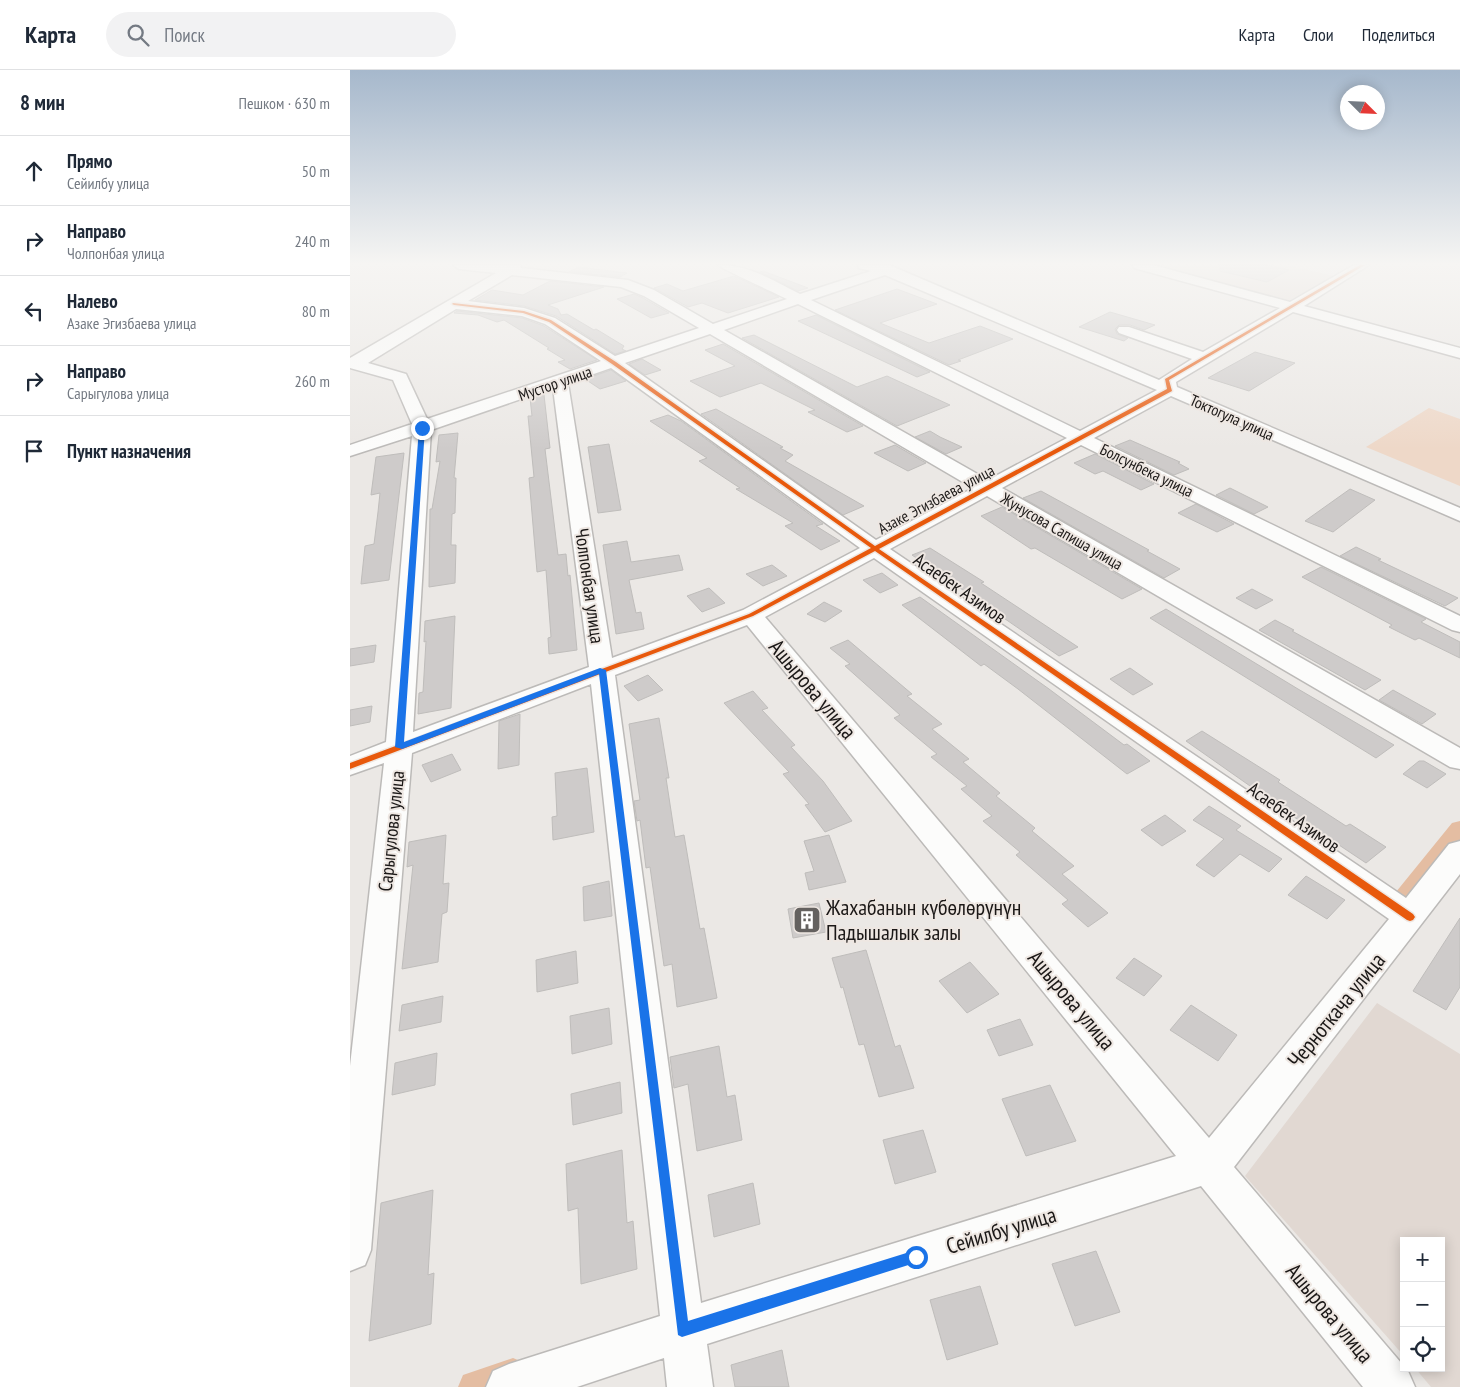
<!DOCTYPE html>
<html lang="ru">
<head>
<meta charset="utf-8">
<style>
	body { margin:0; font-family:"PT Sans Narrow",sans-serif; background:#f2f2f3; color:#1f2937 }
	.controls { position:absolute; right:15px; bottom:15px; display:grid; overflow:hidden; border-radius:0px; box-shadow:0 2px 12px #0003 }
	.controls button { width:45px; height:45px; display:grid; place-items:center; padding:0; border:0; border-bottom:1px solid #e0e1e3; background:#fff; color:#1f2937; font:25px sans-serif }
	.compass { position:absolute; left:990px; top:15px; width:45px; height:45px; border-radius:50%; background:#fff; box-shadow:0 2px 12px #0003; rotate:114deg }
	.stop { position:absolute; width:15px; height:15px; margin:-11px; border:4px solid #1a73e8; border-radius:50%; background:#fff }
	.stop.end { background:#1a73e8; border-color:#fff; box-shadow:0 1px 5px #0008 }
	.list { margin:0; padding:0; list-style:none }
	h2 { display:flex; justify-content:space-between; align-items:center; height:65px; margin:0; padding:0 20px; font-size:21px }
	h2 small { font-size:16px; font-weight:400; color:#747a83 }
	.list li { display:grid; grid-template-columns:32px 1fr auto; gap:15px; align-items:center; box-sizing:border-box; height:70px; padding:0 20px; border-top:1px solid #e0e1e3 }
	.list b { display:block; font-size:19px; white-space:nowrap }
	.list p { margin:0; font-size:16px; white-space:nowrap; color:#747a83 }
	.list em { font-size:16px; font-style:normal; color:#747a83 }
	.icon { flex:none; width:28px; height:28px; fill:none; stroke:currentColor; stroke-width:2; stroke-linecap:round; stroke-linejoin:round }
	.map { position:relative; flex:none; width:1110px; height:1317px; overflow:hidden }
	header { display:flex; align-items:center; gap:30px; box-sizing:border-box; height:70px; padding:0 25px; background:#fff; border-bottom:1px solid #e0e1e3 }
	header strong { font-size:24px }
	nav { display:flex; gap:28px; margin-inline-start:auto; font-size:18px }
	.search { width:350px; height:45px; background:#f2f2f3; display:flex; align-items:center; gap:12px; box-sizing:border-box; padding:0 18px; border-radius:28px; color:#747a83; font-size:19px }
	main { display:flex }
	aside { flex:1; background:#fff }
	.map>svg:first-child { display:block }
</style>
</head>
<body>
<header>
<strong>Карта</strong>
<div class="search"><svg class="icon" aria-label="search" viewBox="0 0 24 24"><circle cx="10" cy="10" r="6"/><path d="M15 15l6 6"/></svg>Поиск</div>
<nav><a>Карта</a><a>Слои</a><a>Поделиться</a></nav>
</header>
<main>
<aside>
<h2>8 мин<small>Пешком · 630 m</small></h2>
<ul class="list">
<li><svg class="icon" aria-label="ahead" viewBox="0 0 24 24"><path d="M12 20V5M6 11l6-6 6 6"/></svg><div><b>Прямо</b><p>Сейилбу улица</p></div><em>50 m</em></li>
<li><svg class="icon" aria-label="right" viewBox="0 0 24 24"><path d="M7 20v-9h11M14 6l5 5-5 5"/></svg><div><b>Направо</b><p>Чолпонбая улица</p></div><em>240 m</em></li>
<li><svg class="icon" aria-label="left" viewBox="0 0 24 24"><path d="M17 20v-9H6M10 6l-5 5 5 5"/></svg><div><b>Налево</b><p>Азаке Эгизбаева улица</p></div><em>80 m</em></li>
<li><svg class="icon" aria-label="right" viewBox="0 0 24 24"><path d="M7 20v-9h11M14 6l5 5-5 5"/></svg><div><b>Направо</b><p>Сарыгулова улица</p></div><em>260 m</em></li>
<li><svg class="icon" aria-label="arrive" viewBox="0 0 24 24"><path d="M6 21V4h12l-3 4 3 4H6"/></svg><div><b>Пункт назначения</b></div></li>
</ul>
</aside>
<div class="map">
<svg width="1110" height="1317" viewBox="0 0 1110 1317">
	<rect width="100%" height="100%" fill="#ebe8e5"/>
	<path fill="#e1d8d2" d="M779 195H937L984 206 931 235Z
		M1027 933 1110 984V1317H1081L1065 1298H1091V1171H1054V1286L895 1106Z"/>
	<path fill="#eed8c8" d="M1079 338 1110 349V416L1016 377Z"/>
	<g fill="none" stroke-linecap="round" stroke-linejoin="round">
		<path fill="#e4bda2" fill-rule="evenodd" d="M1110 751V775L1062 836 1054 838 1046 836 1042 829 1046 822 1102 753Z
			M163 1288 175 1293 180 1305 175 1317H108L113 1305Z"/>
	</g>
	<path fill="#cecbca" stroke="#bfbdbb" d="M870 195H917L939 200 917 212 870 201Z
		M228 197 277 203 270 207 219 202Z
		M413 201 458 218 448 221 410 202Z
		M384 206 429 227 378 243 352 233 338 237 304 218 317 214 333 221Z
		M200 211 254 217 198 235 208 239 211 245 217 244 244 260 246 259 274 276 272 279 276 281 265 284 206 246 174 236 125 230 142 220 173 225Z
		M547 219 587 234 530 253 579 273 630 256 663 269 608 290 611 291 599 295 485 240Z
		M284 224 293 228 319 243 301 248 267 229Z
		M107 241 172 248 194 256 247 290 220 299 208 292 215 290 197 279 199 278 154 250 147 252 128 245 104 243Z
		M760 242 805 255 794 260 780 255H769L765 259 767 264 778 268 774 271 729 257Z
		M466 245 580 302 567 307 448 251Z
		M404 265 507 317 537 306 600 335 547 356 392 268Z
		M373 274 513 356 497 362 458 342 465 340 411 313 370 327 340 311 385 296 355 280Z
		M905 282 945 293 899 321 858 308Z
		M292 289 311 300 295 305 279 294Z
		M261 300 276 311 250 319 235 309Z
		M194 325 200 378 195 379 208 485 216 484 218 506 220 505 227 580 199 584 198 568 201 567 196 500 187 502 179 408 184 407 178 346H182L180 328Z
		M366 339 433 377 430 378 443 385 435 391 514 436 493 445 351 344Z
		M318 345 331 351 473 454 466 456 490 471 471 480 435 456 443 453 386 419 390 418 349 391 357 388 300 351Z
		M580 361 590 367 612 377 596 384 565 367Z
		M108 363 104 408H106L105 443 102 444 101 475H106L105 513 79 517 80 439H82L90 391 86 392 89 365Z
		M780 370 830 392 828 393 839 399 824 405 765 376Z
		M259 374 271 440 248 443 238 377Z
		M545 375 576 393 558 401 524 383Z
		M54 383 39 510 11 514 15 476 24 474 28 442 30 423 21 425 26 387Z
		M745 384 804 414 791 420 753 401 745 404 724 393Z
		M880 418 918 437 904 444 866 425Z
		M1000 419 1025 430 983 462 955 451Z
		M691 421 799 480 797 481 830 499 814 508 673 428Z
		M846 434 884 454 867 462 828 443Z
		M652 437 792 519 772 529 685 478 681 479 631 446Z
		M277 471 281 492 329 485 333 500 279 510 286 543 291 542 294 559 266 564 253 475Z
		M1006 477 1031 489 1028 490 1108 528 1095 536 990 486Z
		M580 478 634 512 631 513 728 577 709 586 562 485Z
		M422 495 437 506 413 516 396 504Z
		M971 497 1076 549 1071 552 1110 572V588L1069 568 1065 570 1039 557 1042 555 952 507Z
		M532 503 548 515 530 523 513 510Z
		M359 518 375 533 352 542 337 526Z
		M902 519 923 530 906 539 886 528Z
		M570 527 699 619 774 675 777 674 800 691 777 704 668 619 634 594 631 596 552 535Z
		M474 532 492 541 475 552 457 544Z
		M816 539 948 619 1044 675 1026 688 800 548Z
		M105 546 101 638 68 644 69 623 73 622 76 571 74 572 75 551Z
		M925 550 944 560 942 561 1031 610 1015 620 909 560Z
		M498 570 562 624 557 626 592 654 582 659 619 689 613 692 650 723 646 726 685 758 682 761 724 796 712 804 758 843 738 857 712 834 718 830 666 785 670 782 633 751 642 746 611 719 617 716 581 687 587 684 544 648 550 645 495 596 500 594 480 578Z
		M26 575 24 592 0 596V579Z
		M780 598 803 614 783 625 760 609Z
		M298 605 313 620 288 631 274 616Z
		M1043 620 1086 644 1072 654 1029 630Z
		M403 621 418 638 412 640 445 675 441 677 473 711 502 751 475 762 455 735 459 734 433 704 439 702 374 633Z
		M22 636 20 652 0 656V640Z
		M170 644 169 695 148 699 149 651Z
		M309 648 319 708H316L325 767 334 765 350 859 354 858 367 928 327 937 322 894 314 896 300 797 296 798 290 750 287 751 284 731 290 730 279 654Z
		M852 661 930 710 928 712 996 756 1000 754 1036 777 1016 793 959 755 957 756 836 671Z
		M102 684 111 700 81 712 72 695Z
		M1069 691H1074L1096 704 1077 718 1053 704Z
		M237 698 244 762 203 770 202 747 207 746 205 703Z
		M859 736 891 756 886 760 932 789 919 802 890 784 864 807 846 795 874 769 843 750Z
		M815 745 836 761 812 776 791 760Z
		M96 765 93 814 99 813 97 842 92 844 88 892 52 899 63 795 57 797 59 772Z
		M479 765 496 812 459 820 455 803 464 801 454 771Z
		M956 806 995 830 977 849 938 825Z
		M259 811 262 846 234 851 233 817Z
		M469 833 476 862 443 868 438 839Z
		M1110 848V917L1096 940 1063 921Z
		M516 880 545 977 550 975 564 1018 529 1027 514 974 509 975 493 917 491 918 482 888Z
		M226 881 228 913 187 922 186 890Z
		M784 888 812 906 794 926 766 908Z
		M620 892 649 924 617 943 589 911Z
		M93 926 91 952 49 961 52 935Z
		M841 935 887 965 868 991 820 960Z
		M259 938 262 974 222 984 220 946Z
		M670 949 683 975 649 986 637 960Z
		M369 976 377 1027 385 1025 392 1070 347 1081 338 1014 324 1018 320 987Z
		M87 983 85 1015 42 1025 45 993Z
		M270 1012 272 1043 223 1055 221 1024Z
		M700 1015 726 1071 676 1086 652 1029Z
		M573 1060 586 1102 545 1114 533 1070Z
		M272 1080 277 1153 283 1151 287 1199 231 1214 228 1138 218 1141 216 1094Z
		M403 1113 410 1154 364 1167 358 1125Z
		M83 1120 78 1205 84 1203 81 1254 19 1271 31 1133Z
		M746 1181 770 1242 725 1256 702 1194Z
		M630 1216 648 1274 597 1290 580 1230Z
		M432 1280 439 1317H385L381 1295Z"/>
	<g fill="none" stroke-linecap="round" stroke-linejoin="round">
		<defs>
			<path id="minor" d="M103 195H170L171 198 278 210 304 220 363 254 437 229C427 224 370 198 368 195 400 195 422 210 450 224L521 201 509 198 508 195H539L809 310 842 289 769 263 767 260 769 257H779L853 282 930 238 784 198 783 195H803L940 232 1004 195H1019L954 236 1110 278V288L943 242 826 312 827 317 1110 438V451L821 326 744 368 1110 546V562L1102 560 731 375 652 418 1110 678V699L1100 697 637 426 540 479 1056 828 1099 774 1110 771V804L884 1097 1058 1301 1065 1317H1013L851 1116 357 1274 363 1317H317L314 1288 227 1317H136L143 1301 159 1294 310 1246 241 614 62 683 21 1180 15 1195 0 1201V996L34 693 0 705V686L36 672 62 366 0 386V375L62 354 43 310 0 298V288L146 203 109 199ZM162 205 271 217 294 226 349 258 265 286 205 248 174 238 118 231ZM535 205 807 320 730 361 461 230ZM448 234 717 368 638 410 374 260ZM106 239 172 246 195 254 251 291 77 349 56 304 18 293ZM360 264 623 418 526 470 275 293ZM261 298 510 478 393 540 262 588 218 313ZM203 318 239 597 63 662 81 360ZM524 488 1039 849 859 1068 415 547ZM397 555 826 1086 351 1233 265 605Z"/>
		</defs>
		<use href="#minor" stroke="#bcbab8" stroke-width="3"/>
		<use href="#minor" fill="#fcfcfb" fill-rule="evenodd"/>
		<defs>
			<path id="cycleway" d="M1010 195H1015L819 310 822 321 529 479 1063 844 1065 847 1063 850 1060 851 1057 850 525 481 403 546 0 699V693L399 544 521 478 262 294 199 252 173 243 104 235 102 234 103 233 174 241 201 250 266 292 525 476 817 319 815 309Z"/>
		</defs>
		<use href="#cycleway" stroke="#eee7e2" stroke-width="3"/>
		<use href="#cycleway" fill="#e8590c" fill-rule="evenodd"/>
	</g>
	<linearGradient id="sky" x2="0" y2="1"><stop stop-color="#a6b8cc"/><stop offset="0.51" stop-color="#f6f5f3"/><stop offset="1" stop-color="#f6f5f3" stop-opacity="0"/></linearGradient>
	<rect width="1110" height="379" fill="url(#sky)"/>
	<path fill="#1a73e8" d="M72 356 75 358 54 672 250 598 256 600 338 1251 566 1180 571 1182 573 1187 571 1191 332 1267 328 1265 249 604 52 679 45 677 69 358Z"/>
	<defs>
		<symbol id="building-square" viewBox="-11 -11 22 22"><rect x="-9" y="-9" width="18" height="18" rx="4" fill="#64615f" stroke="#eee7e2"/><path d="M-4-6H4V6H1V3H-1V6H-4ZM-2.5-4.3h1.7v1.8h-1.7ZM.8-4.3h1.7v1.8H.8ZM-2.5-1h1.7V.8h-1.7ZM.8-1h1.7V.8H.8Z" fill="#fff"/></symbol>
	</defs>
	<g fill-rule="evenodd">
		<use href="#building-square" x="441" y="834" width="32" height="32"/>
	</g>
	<g text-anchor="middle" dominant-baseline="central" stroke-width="4" stroke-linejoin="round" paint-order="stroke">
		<g font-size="16" fill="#1b1817" stroke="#eee7e2">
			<text transform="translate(205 313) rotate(-19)">Мустор улица</text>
			<text transform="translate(882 347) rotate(24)">Токтогула улица</text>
			<text transform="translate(797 400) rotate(26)">Болсунбека улица</text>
			<text transform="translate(586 429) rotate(-28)">Азаке Эгизбаева улица</text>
			<text transform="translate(712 461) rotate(30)">Жунусова Сапиша улица</text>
		</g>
		<g font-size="19" fill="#1b1817" stroke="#eee7e2">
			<text transform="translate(240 516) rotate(82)">Чолпонбая улица</text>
			<text transform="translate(610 518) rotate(35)">Асаебек Азимов</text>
			<text transform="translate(944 747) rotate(35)">Асаебек Азимов</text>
			<text transform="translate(41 761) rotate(-84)">Сарыгулова улица</text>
		</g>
		<g font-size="22" fill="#1b1817" stroke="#eee7e2">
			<text transform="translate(463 619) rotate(50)">Ашырова улица</text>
			<text transform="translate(722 930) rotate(50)">Ашырова улица</text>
			<text transform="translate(986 940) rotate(-51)">Черноткача улица</text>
			<text transform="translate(651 1160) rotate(-17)">Сейилбу улица</text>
			<text transform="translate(980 1243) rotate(50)">Ашырова улица</text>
		</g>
		<g font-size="22" fill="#1b1817" stroke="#eee7e2" text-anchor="start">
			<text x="476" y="837">Жахабанын күбөлөрүнүн<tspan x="476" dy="25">Падышалык залы</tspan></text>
		</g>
	</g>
</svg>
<div class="controls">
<button>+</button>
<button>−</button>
<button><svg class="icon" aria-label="locate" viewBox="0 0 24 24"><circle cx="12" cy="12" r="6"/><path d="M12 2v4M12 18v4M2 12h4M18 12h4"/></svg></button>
</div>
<svg class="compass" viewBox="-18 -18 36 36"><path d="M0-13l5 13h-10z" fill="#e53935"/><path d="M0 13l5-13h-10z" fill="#747a83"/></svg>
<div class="stop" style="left:566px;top:1187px"></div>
<div class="stop end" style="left:72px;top:358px"></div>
</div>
</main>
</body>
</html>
